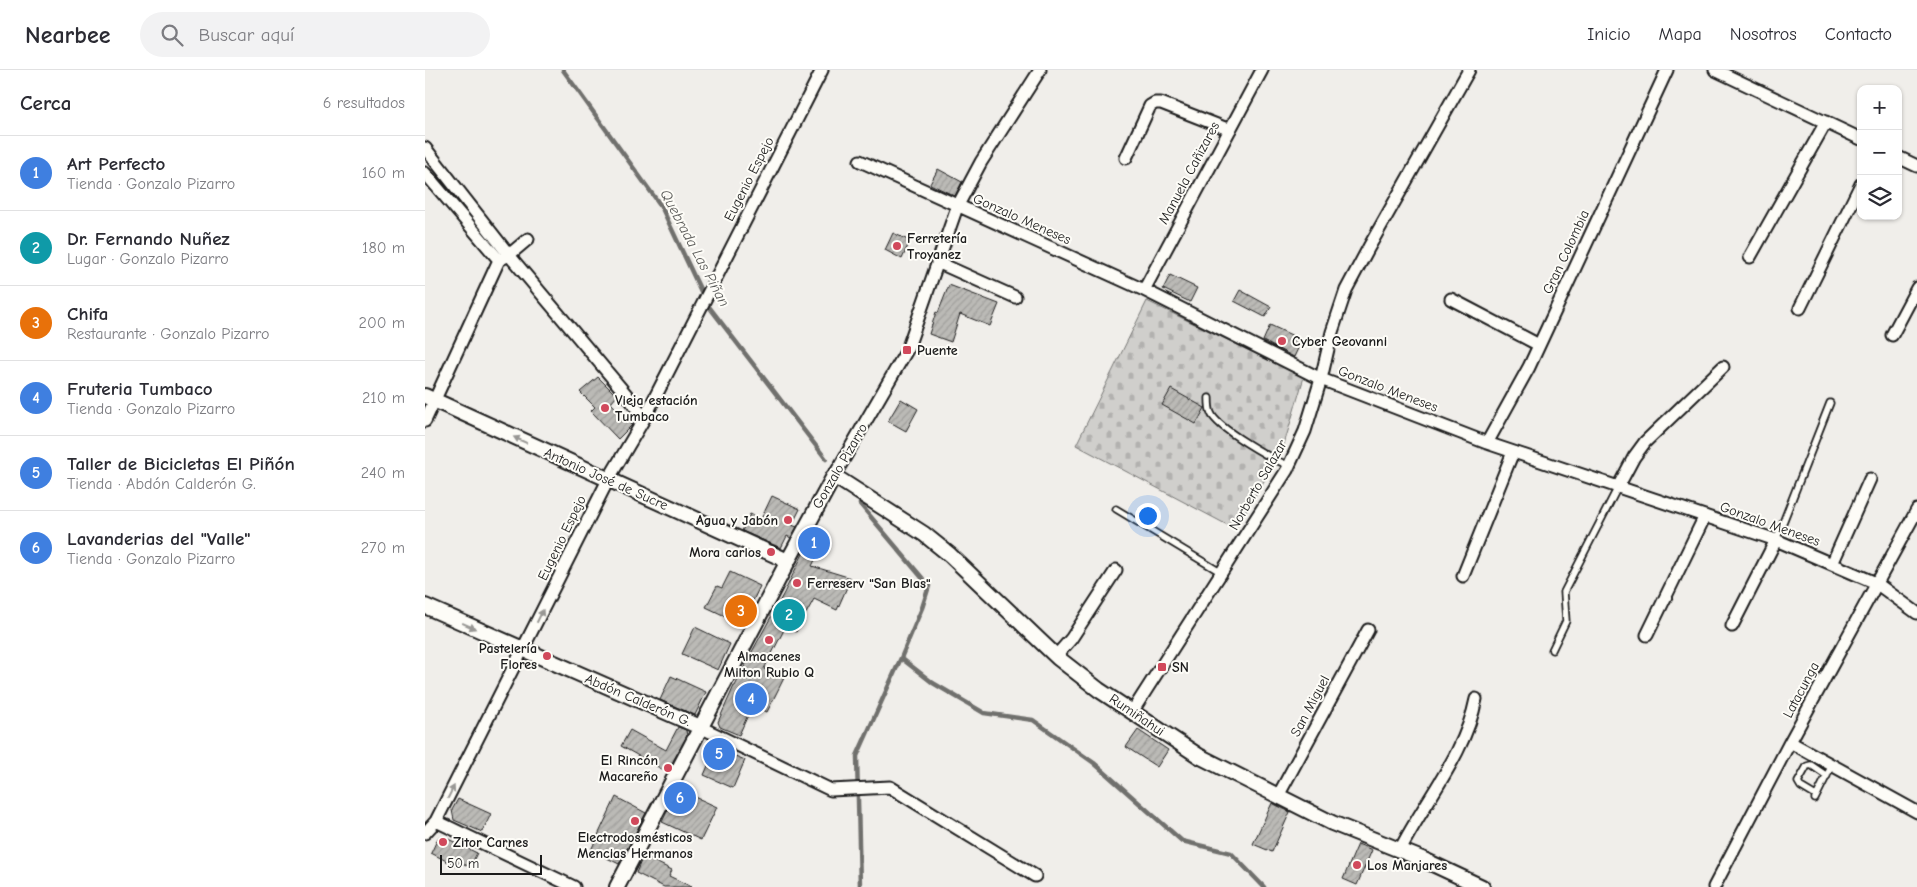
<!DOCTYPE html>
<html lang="es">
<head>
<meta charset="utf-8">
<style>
	body { margin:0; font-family:"Comic Neue",sans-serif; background:#f2f2f3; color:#2b2b33 }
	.controls { position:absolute; right:15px; top:15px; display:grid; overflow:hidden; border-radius:10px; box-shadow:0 1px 4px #0004 }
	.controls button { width:45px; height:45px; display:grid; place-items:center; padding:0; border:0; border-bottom:1px solid #e1e1e2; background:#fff; color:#2b2b33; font:25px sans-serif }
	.scale { position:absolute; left:15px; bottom:12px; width:102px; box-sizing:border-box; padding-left:5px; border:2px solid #1c1c1c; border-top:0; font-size:14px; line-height:18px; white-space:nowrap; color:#1c1c1c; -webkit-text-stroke:4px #fdfcf7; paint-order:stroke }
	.you { position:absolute; left:722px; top:445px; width:18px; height:18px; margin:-12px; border:4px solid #fff; border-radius:50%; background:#1a73e8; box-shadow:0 0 0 8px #1a73e833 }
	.badge { display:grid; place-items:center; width:32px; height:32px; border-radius:50%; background:#ea580c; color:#fff; font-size:16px; font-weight:700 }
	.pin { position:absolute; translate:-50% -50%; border:2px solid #fff; box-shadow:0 1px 5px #0006 }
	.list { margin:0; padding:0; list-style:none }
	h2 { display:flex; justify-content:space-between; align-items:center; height:65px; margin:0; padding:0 20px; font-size:21px }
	h2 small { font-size:16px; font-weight:400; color:#7c7c81 }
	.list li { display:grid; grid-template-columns:32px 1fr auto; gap:15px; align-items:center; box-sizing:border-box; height:75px; padding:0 20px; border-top:1px solid #e1e1e2 }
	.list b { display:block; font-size:19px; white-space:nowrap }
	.list p { margin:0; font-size:16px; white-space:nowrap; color:#7c7c81 }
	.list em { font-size:16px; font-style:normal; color:#7c7c81 }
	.icon { flex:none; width:28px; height:28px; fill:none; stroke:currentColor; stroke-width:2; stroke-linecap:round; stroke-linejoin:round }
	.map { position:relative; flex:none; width:1492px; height:817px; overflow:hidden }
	header { display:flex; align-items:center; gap:30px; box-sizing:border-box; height:70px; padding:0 25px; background:#fff; border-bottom:1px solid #e1e1e2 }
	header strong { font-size:24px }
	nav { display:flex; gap:28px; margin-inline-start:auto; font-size:18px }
	.search { width:350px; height:45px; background:#f2f2f3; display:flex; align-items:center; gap:12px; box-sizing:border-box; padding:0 18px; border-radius:28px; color:#7c7c81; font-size:19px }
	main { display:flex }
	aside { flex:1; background:#fff }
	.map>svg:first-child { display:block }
</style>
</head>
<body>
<header>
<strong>Nearbee</strong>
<div class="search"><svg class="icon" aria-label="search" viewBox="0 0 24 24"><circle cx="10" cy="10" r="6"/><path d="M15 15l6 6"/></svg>Buscar aquí</div>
<nav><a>Inicio</a><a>Mapa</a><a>Nosotros</a><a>Contacto</a></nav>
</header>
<main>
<aside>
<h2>Cerca<small>6 resultados</small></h2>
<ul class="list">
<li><span class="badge" style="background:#3f7fe0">1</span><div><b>Art Perfecto</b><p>Tienda · Gonzalo Pizarro</p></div><em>160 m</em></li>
<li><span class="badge" style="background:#0f9aa8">2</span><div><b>Dr. Fernando Nuñez</b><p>Lugar · Gonzalo Pizarro</p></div><em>180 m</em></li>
<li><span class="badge" style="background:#e8710a">3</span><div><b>Chifa</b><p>Restaurante · Gonzalo Pizarro</p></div><em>200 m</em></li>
<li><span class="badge" style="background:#3f7fe0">4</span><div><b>Fruteria Tumbaco</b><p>Tienda · Gonzalo Pizarro</p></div><em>210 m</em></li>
<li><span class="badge" style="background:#3f7fe0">5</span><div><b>Taller de Bicicletas El Piñón</b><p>Tienda · Abdón Calderón G.</p></div><em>240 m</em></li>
<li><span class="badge" style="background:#3f7fe0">6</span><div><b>Lavanderias del &quot;Valle&quot;</b><p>Tienda · Gonzalo Pizarro</p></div><em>270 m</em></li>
</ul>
</aside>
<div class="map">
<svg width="1492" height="817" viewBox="0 0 1492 817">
	<defs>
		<pattern id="cemetery-stones" width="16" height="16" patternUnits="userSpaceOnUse" patternTransform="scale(1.25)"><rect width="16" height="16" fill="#d0cfcc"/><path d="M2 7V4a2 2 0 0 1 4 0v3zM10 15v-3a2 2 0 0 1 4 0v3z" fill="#b2b1af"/></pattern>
		<pattern id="building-hatch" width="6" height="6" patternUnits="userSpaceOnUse" patternTransform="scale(1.25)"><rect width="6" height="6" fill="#bbbab6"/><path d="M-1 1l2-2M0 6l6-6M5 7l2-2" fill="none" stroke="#a09f9c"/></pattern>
	</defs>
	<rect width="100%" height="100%" fill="#f0eeea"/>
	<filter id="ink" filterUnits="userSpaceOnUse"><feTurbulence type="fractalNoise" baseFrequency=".02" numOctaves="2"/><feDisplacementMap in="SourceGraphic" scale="10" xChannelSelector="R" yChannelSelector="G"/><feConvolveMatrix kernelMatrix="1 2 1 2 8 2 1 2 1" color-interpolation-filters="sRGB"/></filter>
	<g filter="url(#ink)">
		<path fill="url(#cemetery-stones)" stroke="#767674" d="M722 231 879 307 857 381 810 459 651 375Z"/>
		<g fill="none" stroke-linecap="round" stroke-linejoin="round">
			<path stroke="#706f6d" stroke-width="4.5" d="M138 0 236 136 282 234 401 389
				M435 434 504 516 497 538 476 588 508 613 559 643 608 650 669 693 757 771 806 783 839 817
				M435 817 432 686 476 588"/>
		</g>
		<path fill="url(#building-hatch)" stroke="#1c1c1c" d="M513 99 537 112 530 126 505 114Z
			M468 163 485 171 477 189 460 180Z
			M745 205 772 218 765 232 738 219Z
			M524 215 574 234 565 256 535 244 526 272 504 264 511 242 513 243Z
			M815 220 846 237 840 247 809 231Z
			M845 255 877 270 869 287 838 271Z
			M173 307 192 326 186 333 207 355 193 369 166 341 170 337 155 322Z
			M746 319 780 338 771 354 737 335Z
			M476 329 493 339 481 361 463 351Z
			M347 426 375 439 367 455 372 457 366 468 362 466 356 478 317 461 325 444 336 449Z
			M387 465 399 472 387 496 426 508 412 540 389 529 371 562 361 556 339 599 359 608 342 642 327 636 314 665 295 657 293 652 309 616H310L322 591 359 523Z
			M305 502 335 516 317 554 281 537 292 516 297 518Z
			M270 557 305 574 293 600 257 584Z
			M246 606 281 622 270 645 235 630Z
			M253 657 261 660 262 666 242 702 196 676 205 660 241 680Z
			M713 660 743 680 732 697 701 677Z
			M294 681H298L320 690 308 718 279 705 288 684Z
			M253 719 292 737 276 770 237 752Z
			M191 727 221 743 194 794 166 780Z
			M33 729 66 744 57 762 29 750 27 740Z
			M847 733 865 742 847 782 828 774Z
			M19 767 52 783 45 797 35 792 31 796 6 783 13 768Z
			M933 774 947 780 932 815 918 809Z
			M218 786 247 800 244 806 267 817H239L211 803Z"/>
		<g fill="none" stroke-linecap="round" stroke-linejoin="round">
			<defs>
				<path id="service" d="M784 328C784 332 784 339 786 343 792 358 849 391 864 395
					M691 439 797 503
					M1351 470 1405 333
					M1127 580 1141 551 1139 522 1193 417
					M1391 726 1376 717 1373 712 1382 696 1386 695 1402 706
					M1390 729 1407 695"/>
				<path id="minor" d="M1290 0 1436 69
					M0 78 84 185 205 329 219 349
					M1473 87 1492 96
					M701 88 725 36 730 33H736L805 60
					M435 91 719 220 896 309 1062 373 1351 470 1451 513 1492 543
					M0 103 74 190
					M1325 187 1401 52
					M512 192 590 227
					M719 220 837 0
					M1026 229 1114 275
					M1375 238 1436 114
					M1467 265 1492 218
					M0 351 74 190 84 185 103 169
					M1062 373 1104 297 1242 0
					M409 406 482 280 532 137 556 92 615 0
					M1193 417 1209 387 1220 372 1298 297
					M1407 494 1445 409
					M1038 506 1088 382
					M1307 556 1351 470
					M1222 565 1280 446
					M631 586 646 569 691 500
					M707 642 862 400 880 361 896 309 907 262 921 220 944 177 1044 0
					M275 657 406 720 465 717 610 806
					M1365 672 1492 742
					M853 726 943 560
					M11 751 149 817
					M0 763 11 751 183 410 219 349 397 0
					M975 780C1000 730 1040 685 1051 629
					M1289 817 1365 672 1492 440"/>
				<path id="tertiary" d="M0 326 363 491
					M0 536 275 657
					M192 817 363 491 409 406 499 464 525 485 633 588 674 620 774 686 907 753 997 789 1057 817"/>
			</defs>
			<use href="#service" stroke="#1c1c1c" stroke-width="9"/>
			<use href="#minor" stroke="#1c1c1c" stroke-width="15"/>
			<use href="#tertiary" stroke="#1c1c1c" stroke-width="18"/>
			<use href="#service" stroke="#fdfcf7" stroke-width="5.5"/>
			<use href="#minor" stroke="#fdfcf7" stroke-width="11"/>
			<use href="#tertiary" stroke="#fdfcf7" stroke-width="14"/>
		</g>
		<defs><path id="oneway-solid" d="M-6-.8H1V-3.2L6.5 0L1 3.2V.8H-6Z" transform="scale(1.25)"/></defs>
		<g fill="#989794">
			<use href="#oneway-solid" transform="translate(95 370) rotate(-155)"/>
			<use href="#oneway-solid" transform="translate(115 546) rotate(-64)"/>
			<use href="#oneway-solid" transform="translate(44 556) rotate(24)"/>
			<use href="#oneway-solid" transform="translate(26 722) rotate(-63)"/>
		</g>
	</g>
	<g fill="#d1495b" stroke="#fdfcf7" stroke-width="2">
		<circle cx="472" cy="176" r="5"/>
		<circle cx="857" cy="271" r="5"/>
		<rect x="477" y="275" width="10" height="10" rx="2.5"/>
		<circle cx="180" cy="338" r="5"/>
		<circle cx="363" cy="450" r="5"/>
		<circle cx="346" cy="482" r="5"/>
		<circle cx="372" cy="513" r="5"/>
		<circle cx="344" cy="570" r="5"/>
		<circle cx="122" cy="586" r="5"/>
		<rect x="732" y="592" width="10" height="10" rx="2.5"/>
		<circle cx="243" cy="698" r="5"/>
		<circle cx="210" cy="751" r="5"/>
		<circle cx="18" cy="772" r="5"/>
		<circle cx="932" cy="795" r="5"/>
	</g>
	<g text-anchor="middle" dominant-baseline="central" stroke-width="4" stroke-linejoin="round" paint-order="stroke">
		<g font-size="14" fill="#1c1c1c" stroke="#fdfcf7">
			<text transform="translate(764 103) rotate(-62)">Manuela Cañizares</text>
			<text transform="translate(324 109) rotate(-63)">Eugenio Espejo</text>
			<text transform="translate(597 149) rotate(24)">Gonzalo Meneses</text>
			<text transform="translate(1141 182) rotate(-65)">Gran Colombia</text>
			<text transform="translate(963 319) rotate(21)">Gonzalo Meneses</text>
			<text transform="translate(415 396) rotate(-60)">Gonzalo Pizarro</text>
			<text transform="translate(181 409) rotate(24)">Antonio José de Sucre</text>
			<text transform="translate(833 415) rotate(-60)">Norberto Salazar</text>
			<text transform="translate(1345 454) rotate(20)">Gonzalo Meneses</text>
			<text transform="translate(137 468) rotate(-64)">Eugenio Espejo</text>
			<text transform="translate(1376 620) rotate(-62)">Latacunga</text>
			<text transform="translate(213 630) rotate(23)">Abdón Calderón G.</text>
			<text transform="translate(885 636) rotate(-62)">San Miguel</text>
			<text transform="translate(712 645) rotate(34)">Rumiñahui</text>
		</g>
		<g font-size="14" font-weight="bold" fill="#1c1c1c" stroke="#fdfcf7" text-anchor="start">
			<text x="482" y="168">Ferretería<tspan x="482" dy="16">Troyanez</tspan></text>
			<text x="867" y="271">Cyber Geovanni</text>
			<text x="492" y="280">Puente</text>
			<text x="190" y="330">Vieja estación<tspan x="190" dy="16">Tumbaco</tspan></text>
			<text x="353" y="450" text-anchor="end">Agua y Jabón</text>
			<text x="336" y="482" text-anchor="end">Mora carlos</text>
			<text x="382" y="513">Ferreserv "San Blas"</text>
			<text x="112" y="578" text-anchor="end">Pastelería<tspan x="112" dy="16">Flores</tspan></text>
			<text x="344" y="586" text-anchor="middle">Almacenes<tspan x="344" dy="16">Milton Rubio Q</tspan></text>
			<text x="747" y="597">SN</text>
			<text x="233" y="690" text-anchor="end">El Rincón<tspan x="233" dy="16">Macareño</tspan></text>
			<text x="210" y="767" text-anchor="middle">Electrodosmésticos<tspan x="210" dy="16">Mencias Hermanos</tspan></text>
			<text x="28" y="772">Zitor Carnes</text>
			<text x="942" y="795">Los Manjares</text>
		</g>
		<g font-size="15" font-style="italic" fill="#5b5b59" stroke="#fdfcf7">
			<text transform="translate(270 178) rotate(62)">Quebrada Las Piñan</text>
		</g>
	</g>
</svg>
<div class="controls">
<button>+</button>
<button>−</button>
<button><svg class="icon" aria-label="layers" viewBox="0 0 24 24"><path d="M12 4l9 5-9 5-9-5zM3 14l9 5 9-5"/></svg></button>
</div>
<div class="scale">50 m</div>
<div class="you"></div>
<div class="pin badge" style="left:389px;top:473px;background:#3f7fe0">1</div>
<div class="pin badge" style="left:364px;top:545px;background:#0f9aa8">2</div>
<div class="pin badge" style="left:316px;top:541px;background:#e8710a">3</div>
<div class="pin badge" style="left:326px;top:629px;background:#3f7fe0">4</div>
<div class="pin badge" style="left:294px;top:684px;background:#3f7fe0">5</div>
<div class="pin badge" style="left:255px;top:728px;background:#3f7fe0">6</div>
</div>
</main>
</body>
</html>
